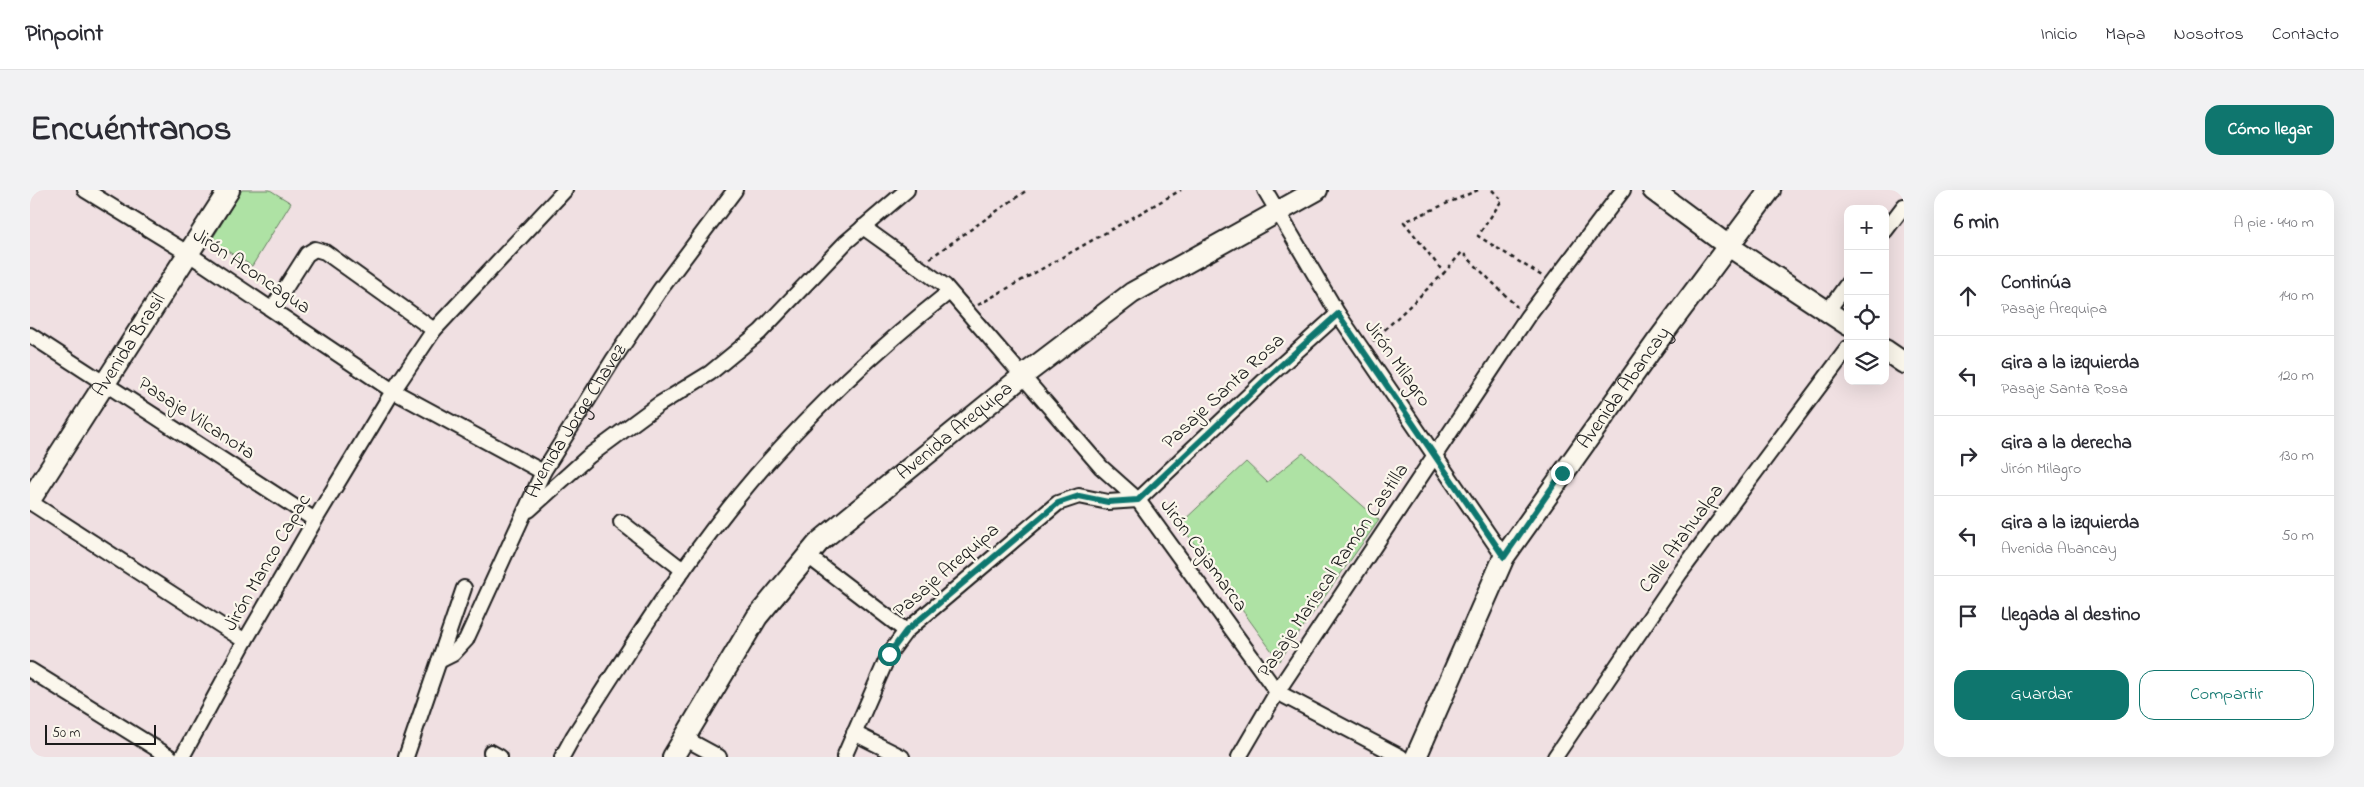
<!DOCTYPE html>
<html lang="es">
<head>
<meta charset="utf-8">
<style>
	body { margin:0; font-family:"Indie Flower",sans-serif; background:#f2f2f3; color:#2b2b33 }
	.controls { position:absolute; right:15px; top:15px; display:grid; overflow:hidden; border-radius:10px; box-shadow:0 5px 20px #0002 }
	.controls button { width:45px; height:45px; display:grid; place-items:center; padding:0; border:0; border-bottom:1px solid #e1e1e2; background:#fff; color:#2b2b33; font:25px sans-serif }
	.scale { position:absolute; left:15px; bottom:12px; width:111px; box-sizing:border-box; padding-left:5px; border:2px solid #1c1c1c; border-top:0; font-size:14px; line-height:18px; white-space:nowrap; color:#1c1c1c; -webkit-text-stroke:4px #fbf7ec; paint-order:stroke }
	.stop { position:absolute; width:15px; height:15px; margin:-11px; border:4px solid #0f766e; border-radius:50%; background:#fff }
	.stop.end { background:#0f766e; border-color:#fff; box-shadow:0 1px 5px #0008 }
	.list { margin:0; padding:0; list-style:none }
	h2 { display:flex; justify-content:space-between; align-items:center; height:65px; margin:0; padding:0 20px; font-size:21px }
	h2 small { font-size:16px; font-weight:400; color:#7c7c81 }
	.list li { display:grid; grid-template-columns:32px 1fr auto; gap:15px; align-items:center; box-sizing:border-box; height:80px; padding:0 20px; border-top:1px solid #e1e1e2 }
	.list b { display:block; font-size:19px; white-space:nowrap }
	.list p { margin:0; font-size:16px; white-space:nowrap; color:#7c7c81 }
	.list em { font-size:16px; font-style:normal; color:#7c7c81 }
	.actions { display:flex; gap:10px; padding:15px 20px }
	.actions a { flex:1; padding:11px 0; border:1px solid #0f766e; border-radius:15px; text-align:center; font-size:18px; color:#0f766e }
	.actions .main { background:#0f766e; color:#fff }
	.icon { flex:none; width:28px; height:28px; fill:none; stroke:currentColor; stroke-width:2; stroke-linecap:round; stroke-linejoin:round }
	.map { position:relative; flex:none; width:1874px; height:567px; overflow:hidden; border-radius:15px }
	header { display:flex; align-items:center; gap:30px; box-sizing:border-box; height:70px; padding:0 25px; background:#fff; border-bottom:1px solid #e1e1e2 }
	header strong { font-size:24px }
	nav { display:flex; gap:28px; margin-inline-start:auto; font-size:18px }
	.intro { display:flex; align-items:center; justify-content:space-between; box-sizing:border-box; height:120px; padding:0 30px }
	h1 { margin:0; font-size:35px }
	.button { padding:12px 22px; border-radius:15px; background:#0f766e; color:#fff; font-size:18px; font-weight:700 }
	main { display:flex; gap:30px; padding:0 30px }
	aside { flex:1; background:#fff; border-radius:15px; box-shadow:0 5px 20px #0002 }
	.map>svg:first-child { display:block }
</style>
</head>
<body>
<header>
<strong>Pinpoint</strong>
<nav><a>Inicio</a><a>Mapa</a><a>Nosotros</a><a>Contacto</a></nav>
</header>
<div class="intro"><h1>Encuéntranos</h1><a class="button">Cómo llegar</a></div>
<main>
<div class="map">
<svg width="1874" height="567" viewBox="0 0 1874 567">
	<rect width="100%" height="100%" fill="#f0e0e2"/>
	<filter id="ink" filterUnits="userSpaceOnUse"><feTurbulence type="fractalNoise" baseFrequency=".02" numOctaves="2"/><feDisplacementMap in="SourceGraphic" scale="10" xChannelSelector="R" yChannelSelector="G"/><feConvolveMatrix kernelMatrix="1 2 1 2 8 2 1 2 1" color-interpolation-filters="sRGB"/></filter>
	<g filter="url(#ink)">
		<path fill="#aee2a4" stroke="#657f60" d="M212 0H240L261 13 222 76 181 51Z
			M1273 263 1349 330 1249 471 1150 334 1216 272 1237 292Z"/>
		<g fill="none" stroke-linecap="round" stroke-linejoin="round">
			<defs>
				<g id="street">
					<path d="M55 0 159 64 363 201 513 282"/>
					<path d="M1235 0 1308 124 1474 367"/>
					<path d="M833 37 915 96 1071 277 1108 310 1247 502 1371 567"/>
					<path d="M1855 41 1874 16"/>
					<path d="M242 119 277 64 285 59 295 62 404 140"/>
					<path d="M1797 122 1818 93"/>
					<path d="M0 145 285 330"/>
					<path d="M0 312 215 451"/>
					<path d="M499 320 559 266 628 215 680 183 730 142 816 52 877 0"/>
					<path d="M591 332 653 380"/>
					<path d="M778 366 876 441"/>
					<path id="s1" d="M409 471 423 464 436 450 513 282 583 170 630 100 705 0"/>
					<path d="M0 480 140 567"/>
					<path d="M824 543 872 567"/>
					<path d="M654 548 689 567"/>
					<path d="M461 562 470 567"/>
					<path d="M152 567 215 451 285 330 363 201 404 140 535 0"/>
					<path d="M376 567 434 398"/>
					<path d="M532 567 543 547C596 465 647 382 708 307 771 230 842 163 919 102"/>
					<path d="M814 567 859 464 876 441 1028 313 1049 306 1078 312 1108 310 1238 187 1308 124"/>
					<path d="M1209 567 1247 502 1497 127 1593 0"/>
					<path d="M1525 567 1650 383 1818 158"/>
				</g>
				<g id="secondary">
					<path d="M1623 0 1697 55 1818 135"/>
					<path d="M1855 160 1874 173"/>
					<path id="s2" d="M0 310 199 0"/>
					<path id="s3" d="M643 567 727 427 789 352 994 185 1102 103 1287 0"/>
					<path id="s4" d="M1386 567 1474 367 1626 153 1740 0"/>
				</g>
			</defs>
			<use href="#street" stroke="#1c1c1c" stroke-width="18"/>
			<use href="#secondary" stroke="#1c1c1c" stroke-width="24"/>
			<path stroke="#1c1c1c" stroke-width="2.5" stroke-dasharray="4 4" stroke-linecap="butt" d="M1448 0 1374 32 1414 83 1432 62 1487 117
				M1462 0 1472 10 1448 46 1512 86
				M900 68 997 0
				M948 115 1151 0
				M1343 151 1414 83"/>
			<use href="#street" stroke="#fbf7ec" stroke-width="14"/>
			<use href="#secondary" stroke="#fbf7ec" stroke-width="20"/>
		</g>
	</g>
	<g fill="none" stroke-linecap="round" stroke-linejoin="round" filter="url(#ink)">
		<path stroke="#0f766e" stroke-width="6" d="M859 464 876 441 1028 313 1049 306 1078 312 1108 310 1238 187 1308 124 1474 367 1532 283"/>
	</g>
	<g text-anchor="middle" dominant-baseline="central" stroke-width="4.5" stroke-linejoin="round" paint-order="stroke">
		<g font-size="20" fill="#1c1c1c" stroke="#fbf7ec">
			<text transform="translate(221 82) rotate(34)">Jirón Aconcagua</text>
			<text stroke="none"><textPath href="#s2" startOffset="184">Avenida Brasil</textPath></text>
			<text transform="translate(1367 174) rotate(55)">Jirón Milagro</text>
			<text stroke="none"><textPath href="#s4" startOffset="426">Avenida Abancay</textPath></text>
			<text transform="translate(1194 202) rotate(-43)">Pasaje Santa Rosa</text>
			<text transform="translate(166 229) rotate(33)">Pasaje Vilcanota</text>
			<text stroke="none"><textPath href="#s1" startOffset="280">Avenida Jorge Chavez</textPath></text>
			<text stroke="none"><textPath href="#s3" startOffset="436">Avenida Arequipa</textPath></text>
			<text transform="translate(1652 349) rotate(-54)">Calle Atahualpa</text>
			<text transform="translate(1173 366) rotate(54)">Jirón Cajamarca</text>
			<text transform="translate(238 373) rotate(-60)">Jirón Manco Capac</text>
			<text transform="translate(917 381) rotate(-41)">Pasaje Arequipa</text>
			<text transform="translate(1304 381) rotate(-56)">Pasaje Mariscal Ramón Castilla</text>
		</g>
	</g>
</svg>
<div class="controls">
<button>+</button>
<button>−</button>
<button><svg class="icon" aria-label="locate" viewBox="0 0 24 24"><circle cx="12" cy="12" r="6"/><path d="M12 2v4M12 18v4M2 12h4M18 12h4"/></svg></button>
<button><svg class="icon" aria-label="layers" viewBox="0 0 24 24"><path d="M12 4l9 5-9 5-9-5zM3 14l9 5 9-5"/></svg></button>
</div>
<div class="scale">50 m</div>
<div class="stop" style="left:859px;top:464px"></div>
<div class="stop end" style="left:1532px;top:283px"></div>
</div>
<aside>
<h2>6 min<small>A pie · 440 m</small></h2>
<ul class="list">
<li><svg class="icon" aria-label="ahead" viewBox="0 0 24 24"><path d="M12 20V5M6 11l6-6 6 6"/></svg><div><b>Continúa</b><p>Pasaje Arequipa</p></div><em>140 m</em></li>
<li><svg class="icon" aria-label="left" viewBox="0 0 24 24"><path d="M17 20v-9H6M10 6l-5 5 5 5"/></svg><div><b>Gira a la izquierda</b><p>Pasaje Santa Rosa</p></div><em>120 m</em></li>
<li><svg class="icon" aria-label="right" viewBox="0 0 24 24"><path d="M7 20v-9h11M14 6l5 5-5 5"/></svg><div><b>Gira a la derecha</b><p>Jirón Milagro</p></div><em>130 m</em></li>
<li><svg class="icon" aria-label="left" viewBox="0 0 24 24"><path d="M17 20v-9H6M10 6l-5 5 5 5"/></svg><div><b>Gira a la izquierda</b><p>Avenida Abancay</p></div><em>50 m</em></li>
<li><svg class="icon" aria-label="arrive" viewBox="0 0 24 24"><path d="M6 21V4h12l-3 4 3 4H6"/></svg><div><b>Llegada al destino</b></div></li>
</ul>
<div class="actions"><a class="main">Guardar</a><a>Compartir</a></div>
</aside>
</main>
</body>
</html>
